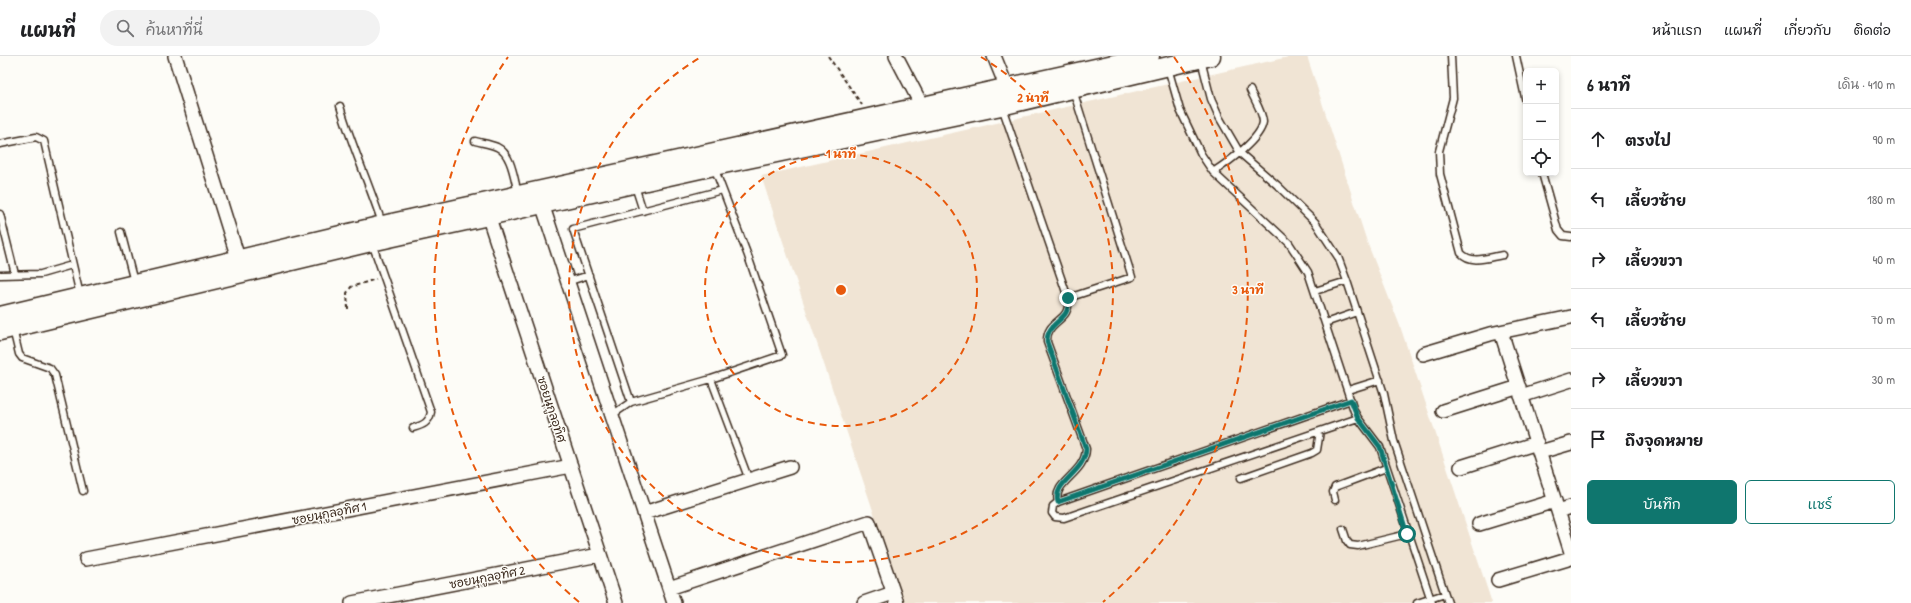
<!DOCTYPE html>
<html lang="th">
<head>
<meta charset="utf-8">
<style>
	body { margin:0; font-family:"Patrick Hand","Playpen Sans Thai",sans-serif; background:#f2f2f2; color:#202124 }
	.controls { position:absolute; right:12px; top:12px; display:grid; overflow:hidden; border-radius:6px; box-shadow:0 2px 6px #0003 }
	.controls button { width:36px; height:36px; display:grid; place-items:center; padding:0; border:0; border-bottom:1px solid #e0e0e0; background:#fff; color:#202124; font:20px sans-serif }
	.stop { position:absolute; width:12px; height:12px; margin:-9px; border:3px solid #0f766e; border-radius:50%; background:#fff }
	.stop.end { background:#0f766e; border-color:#fff; box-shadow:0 1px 4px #0008 }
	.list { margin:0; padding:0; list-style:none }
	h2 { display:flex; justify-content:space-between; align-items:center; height:52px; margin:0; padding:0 16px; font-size:17px }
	h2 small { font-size:13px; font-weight:400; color:#757577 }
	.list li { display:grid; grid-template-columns:26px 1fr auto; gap:12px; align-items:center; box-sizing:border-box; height:60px; padding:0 16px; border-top:1px solid #e0e0e0 }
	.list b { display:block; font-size:15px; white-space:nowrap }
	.list em { font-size:13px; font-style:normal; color:#757577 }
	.actions { display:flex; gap:8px; padding:12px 16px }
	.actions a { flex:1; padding:9px 0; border:1px solid #0f766e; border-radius:6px; text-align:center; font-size:14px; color:#0f766e }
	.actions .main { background:#0f766e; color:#fff }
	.icon { flex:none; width:22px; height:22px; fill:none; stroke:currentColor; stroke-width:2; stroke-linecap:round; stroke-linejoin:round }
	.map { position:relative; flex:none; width:1571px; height:547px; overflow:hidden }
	header { display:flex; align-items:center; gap:24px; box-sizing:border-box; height:56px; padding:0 20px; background:#fff; border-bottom:1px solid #e0e0e0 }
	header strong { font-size:19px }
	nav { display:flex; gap:22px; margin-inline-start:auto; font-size:14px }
	.search { width:280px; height:36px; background:#f2f2f2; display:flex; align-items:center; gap:10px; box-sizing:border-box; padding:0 14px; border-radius:22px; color:#757577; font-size:15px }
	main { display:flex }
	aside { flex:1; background:#fff }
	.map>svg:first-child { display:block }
</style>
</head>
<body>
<header>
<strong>แผนที่</strong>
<div class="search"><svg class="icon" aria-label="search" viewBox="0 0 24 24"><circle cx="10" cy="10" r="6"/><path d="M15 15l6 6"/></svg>ค้นหาที่นี่</div>
<nav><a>หน้าแรก</a><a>แผนที่</a><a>เกี่ยวกับ</a><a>ติดต่อ</a></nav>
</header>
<main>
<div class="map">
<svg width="1571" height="547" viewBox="0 0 1571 547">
	<rect width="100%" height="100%" fill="#fdfcf7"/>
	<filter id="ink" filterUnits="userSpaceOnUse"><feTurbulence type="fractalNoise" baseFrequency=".025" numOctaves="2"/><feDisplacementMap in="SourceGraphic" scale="8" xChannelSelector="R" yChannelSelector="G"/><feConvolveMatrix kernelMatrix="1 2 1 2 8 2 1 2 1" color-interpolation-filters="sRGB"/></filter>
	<g filter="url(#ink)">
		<path fill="#f0e4d4" d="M1293 0H1307L1367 186 1400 270 1492 547H904L761 120Z"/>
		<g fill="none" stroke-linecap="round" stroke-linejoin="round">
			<defs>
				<path id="service" d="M1451 0 1453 42 1439 95 1440 118 1461 197C1472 209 1489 201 1503 199
					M1516 0 1526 46
					M1201 4 1211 43 1219 61 1240 97 1277 129 1315 166 1338 201 1347 225 1384 338 1394 385 1448 547
					M1168 12 1180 54 1201 98 1213 116 1289 187 1308 216 1354 355 1358 362 1380 391 1432 547
					M340 50C352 90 369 128 382 167
					M1002 51 1068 242 1132 221 1073 34
					M475 85C482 87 490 88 497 91 512 98 514 123 518 137
					M0 88 36 81 44 85 80 239
					M1213 116C1227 107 1261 83 1263 66 1263 57 1254 43 1250 34
					M1542 117 1558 174 1563 180 1571 181
					M635 130 643 155
					M0 158 15 218
					M121 176 134 226
					M372 187 431 356C429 367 423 369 413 372
					M0 219 41 218 72 209
					M567 226 589 219
					M1315 235 1347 225
					M1325 267 1357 256
					M13 273 19 298 22 302 50 312 55 319 83 435
					M711 323 749 424
					M1348 334 1380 324
					M1351 344 1058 446 1053 450 1052 457 1055 461 1064 462 1358 362
					M631 346 573 173 722 134
					M612 359 631 346 711 323 782 299 748 200 714 111
					M1241 422 1312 397 1317 394 1320 375
					M1335 444 1333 436 1335 431 1386 412
					M1058 446C1052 426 1085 418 1086 393L1047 286C1046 262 1072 267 1068 242
					M1343 473 1347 485 1350 489 1358 490 1407 478
					M1417 547 1445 538"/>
				<path id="minor" d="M175 0 238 202
					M896 0 922 50
					M994 0 1007 32
					M542 148 674 547
					M488 159 616 547
					M1501 276 1571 496
					M1423 298 1490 278 1571 261
					M1521 340 1571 324
					M1443 355 1519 331
					M1540 396 1571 387
					M1461 411 1537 387
					M1558 455 1571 451
					M644 457 790 411
					M1479 468 1555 445
					M86 503 571 410
					M1498 524 1571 502
					M669 532 869 466 897 547
					M352 547 599 499
					M864 547 893 537"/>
				<path id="secondary" d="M0 260 383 169 1150 0
					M0 275 371 186 714 110 1001 50 1211 0"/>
			</defs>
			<use href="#service" stroke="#3b2a1e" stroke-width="9"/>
			<use href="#minor" stroke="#3b2a1e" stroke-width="16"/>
			<use href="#secondary" stroke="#3b2a1e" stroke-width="21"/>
			<path stroke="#3b2a1e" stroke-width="2" stroke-dasharray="4 3" stroke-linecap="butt" d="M828 0 862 49
				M348 253 347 237 351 231 376 223"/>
			<use href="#service" stroke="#fdfcf7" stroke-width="6"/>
			<use href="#minor" stroke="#fdfcf7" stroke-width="13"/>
			<use href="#secondary" stroke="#fdfcf7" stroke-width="18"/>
		</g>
	</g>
	<g fill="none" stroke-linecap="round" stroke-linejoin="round" filter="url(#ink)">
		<path stroke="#0f766e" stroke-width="5" d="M1068 242C1072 266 1047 263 1047 286L1086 393C1085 417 1052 426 1058 446L1351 344 1358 362 1380 391 1407 478"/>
	</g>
	<g fill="none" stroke="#e8590c" stroke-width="2" stroke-dasharray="7 5">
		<circle cx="841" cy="234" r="136"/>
		<path d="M981 1A272 272 0 1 1 701 1"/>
		<path d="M579 546A407 407 0 0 1 508 1M1174 1A407 407 0 0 1 1103 546"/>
	</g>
	<g text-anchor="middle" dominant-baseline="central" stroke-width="3" stroke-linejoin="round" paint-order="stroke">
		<g font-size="12" fill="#3b2a1e" stroke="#fdfcf7">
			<text transform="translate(552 353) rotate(72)">ซอยนุกูลอุทิศ</text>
			<text transform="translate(329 457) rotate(-11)">ซอยนุกูลอุทิศ 1</text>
			<text transform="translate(487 521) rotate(-11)">ซอยนุกูลอุทิศ 2</text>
		</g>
	</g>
	<circle cx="841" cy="234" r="6" fill="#e8590c" stroke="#fdfcf7" stroke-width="2"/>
	<g font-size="12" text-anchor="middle" font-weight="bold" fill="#e8590c" stroke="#fdfcf7" stroke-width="3" stroke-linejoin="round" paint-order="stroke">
		<text x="1033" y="46">2 นาที</text>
		<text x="841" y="102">1 นาที</text>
		<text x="1248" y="238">3 นาที</text>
	</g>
</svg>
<div class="controls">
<button>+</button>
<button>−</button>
<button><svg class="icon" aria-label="locate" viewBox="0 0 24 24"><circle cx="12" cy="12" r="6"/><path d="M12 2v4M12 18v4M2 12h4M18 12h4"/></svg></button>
</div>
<div class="stop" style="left:1407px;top:478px"></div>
<div class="stop end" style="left:1068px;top:242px"></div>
</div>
<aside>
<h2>6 นาที<small>เดิน · 410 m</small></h2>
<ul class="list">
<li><svg class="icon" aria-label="ahead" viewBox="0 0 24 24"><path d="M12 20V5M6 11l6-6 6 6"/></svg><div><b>ตรงไป</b></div><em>90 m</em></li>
<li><svg class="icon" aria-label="left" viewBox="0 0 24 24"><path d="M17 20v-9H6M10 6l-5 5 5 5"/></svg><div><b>เลี้ยวซ้าย</b></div><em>180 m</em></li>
<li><svg class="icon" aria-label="right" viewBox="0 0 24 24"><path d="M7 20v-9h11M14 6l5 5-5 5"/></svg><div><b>เลี้ยวขวา</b></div><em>40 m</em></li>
<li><svg class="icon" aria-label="left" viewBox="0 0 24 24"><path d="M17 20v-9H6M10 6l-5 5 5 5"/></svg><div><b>เลี้ยวซ้าย</b></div><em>70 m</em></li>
<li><svg class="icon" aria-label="right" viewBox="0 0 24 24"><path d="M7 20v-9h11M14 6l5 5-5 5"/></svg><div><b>เลี้ยวขวา</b></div><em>30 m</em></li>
<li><svg class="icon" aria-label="arrive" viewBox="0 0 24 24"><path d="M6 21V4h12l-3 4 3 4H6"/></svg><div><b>ถึงจุดหมาย</b></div></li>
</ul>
<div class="actions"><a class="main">บันทึก</a><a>แชร์</a></div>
</aside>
</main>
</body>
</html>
